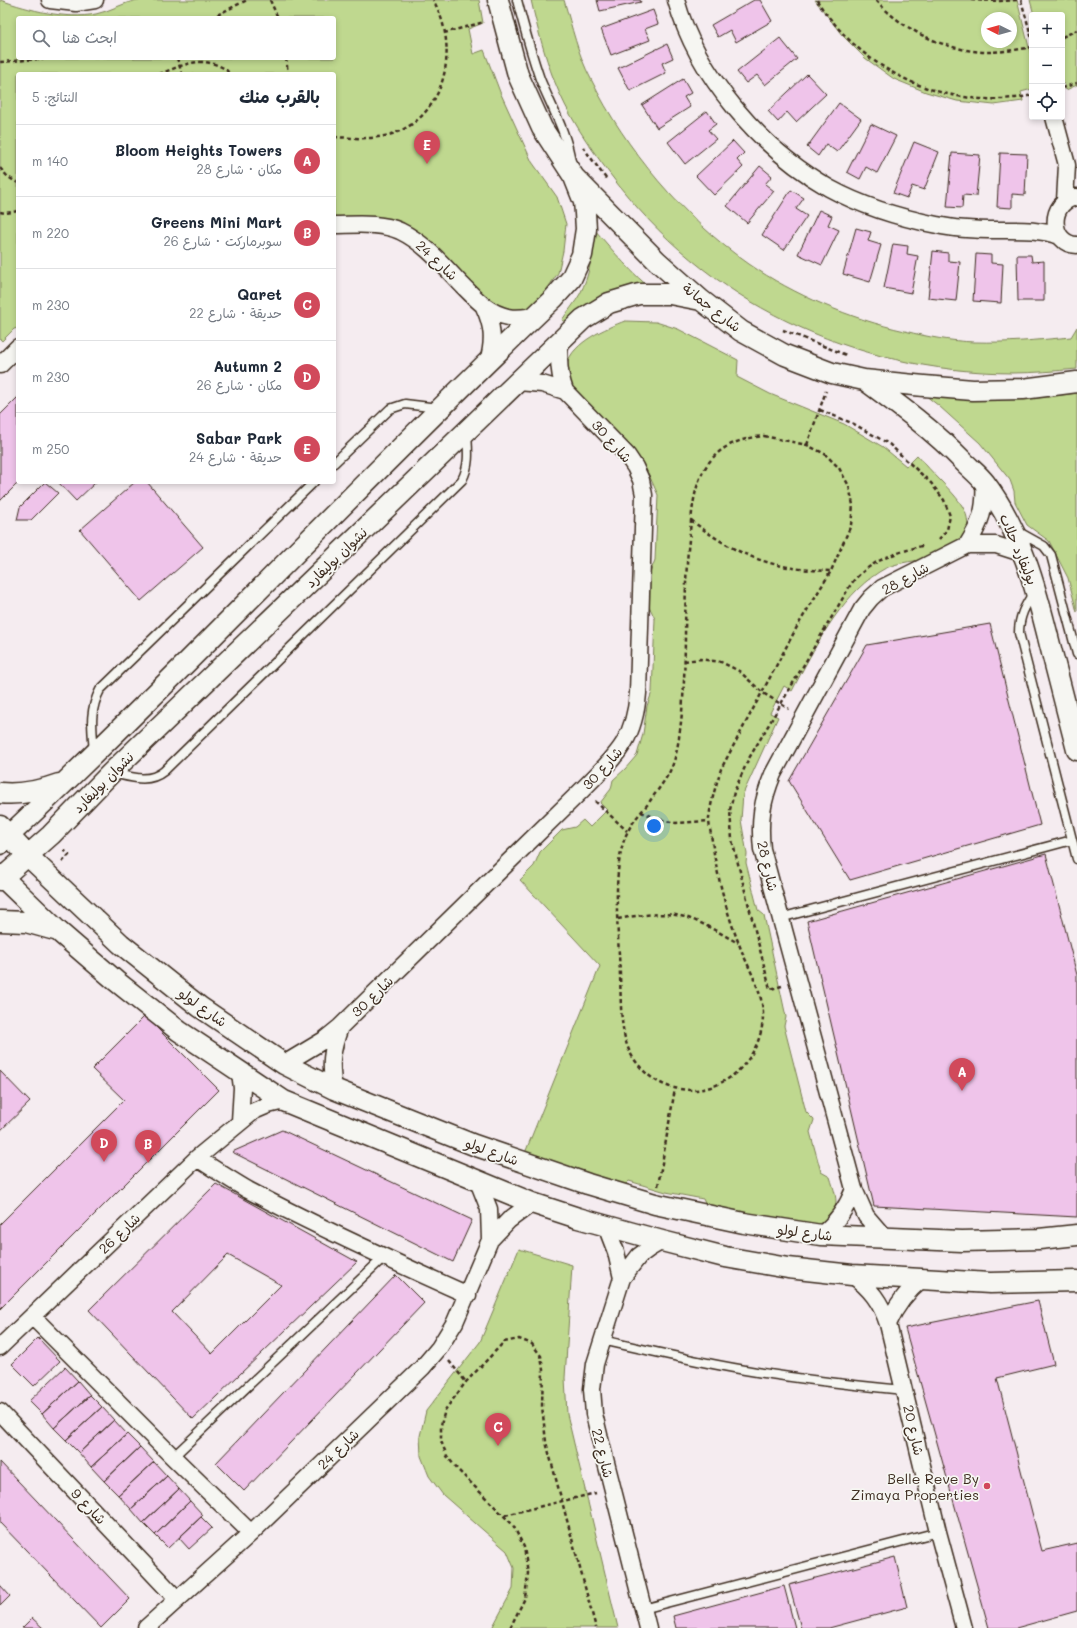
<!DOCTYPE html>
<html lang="ar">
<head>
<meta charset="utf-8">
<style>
	body { margin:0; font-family:Mali,"Playpen Sans Arabic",sans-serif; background:#f2f2f3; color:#1f2937; direction:rtl }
	.controls { position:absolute; right:12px; top:12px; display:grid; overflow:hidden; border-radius:4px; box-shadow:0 2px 6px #0003 }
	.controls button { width:36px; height:36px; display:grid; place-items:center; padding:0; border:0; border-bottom:1px solid #e0e1e3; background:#fff; color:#1f2937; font:20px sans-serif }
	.compass { position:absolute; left:981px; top:12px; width:36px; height:36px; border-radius:50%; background:#fff; box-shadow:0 2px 6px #0003; rotate:275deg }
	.you { position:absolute; left:654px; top:826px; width:14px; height:14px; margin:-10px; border:3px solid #fff; border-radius:50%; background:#1a73e8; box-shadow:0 0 0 6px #1a73e833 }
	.badge { display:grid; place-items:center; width:26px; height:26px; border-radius:50%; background:#d1495b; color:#fff; font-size:13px; font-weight:700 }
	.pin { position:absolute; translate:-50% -33px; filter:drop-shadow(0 1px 2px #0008) }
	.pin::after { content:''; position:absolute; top:21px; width:14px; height:12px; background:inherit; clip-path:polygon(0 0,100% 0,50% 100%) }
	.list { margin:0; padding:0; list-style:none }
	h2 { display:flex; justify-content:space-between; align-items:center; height:52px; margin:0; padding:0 16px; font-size:17px }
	h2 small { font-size:13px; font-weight:400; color:#747a83 }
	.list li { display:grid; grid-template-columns:26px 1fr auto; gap:12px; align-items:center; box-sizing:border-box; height:72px; padding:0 16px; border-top:1px solid #e0e1e3 }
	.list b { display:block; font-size:15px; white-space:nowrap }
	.list p { margin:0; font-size:13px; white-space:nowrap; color:#747a83 }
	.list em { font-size:13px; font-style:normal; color:#747a83 }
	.icon { flex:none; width:22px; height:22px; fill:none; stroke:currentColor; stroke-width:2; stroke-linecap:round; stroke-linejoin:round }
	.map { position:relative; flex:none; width:1077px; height:1628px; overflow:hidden; direction:ltr }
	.search { position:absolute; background:#fff; box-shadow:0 2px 6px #0003; left:16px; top:16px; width:320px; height:44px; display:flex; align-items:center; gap:10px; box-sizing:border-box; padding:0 14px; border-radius:4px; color:#747a83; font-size:15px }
	.panel { position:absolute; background:#fff; box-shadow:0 2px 6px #0003; left:16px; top:72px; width:320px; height:412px; border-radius:4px; direction:rtl }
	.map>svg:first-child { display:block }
</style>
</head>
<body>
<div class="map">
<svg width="1077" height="1628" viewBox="0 0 1077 1628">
	<rect width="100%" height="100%" fill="#f5ecf0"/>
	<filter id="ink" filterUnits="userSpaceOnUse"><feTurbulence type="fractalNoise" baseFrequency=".025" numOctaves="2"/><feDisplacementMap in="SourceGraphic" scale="8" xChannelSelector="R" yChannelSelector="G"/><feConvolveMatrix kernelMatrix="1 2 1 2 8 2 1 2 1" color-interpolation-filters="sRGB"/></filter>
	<g filter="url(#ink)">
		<path fill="#bfd88f" stroke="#7d8156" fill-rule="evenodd" d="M0 0C30 10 65 20 96 14 110 11 123 3 137 0H479L483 23 468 29 473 54 484 50 500 92 532 162 557 197 566 224 563 251 558 273 541 298 525 312 499 315C474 288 425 225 389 219 371 215 352 217 334 218V74H18V328L14 329 2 341 0 339ZM18 18H334V58H18Z
			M531 0H564C572 27 578 55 591 79 625 149 684 219 749 264 794 295 851 319 905 331 927 337 951 341 974 342 1007 343 1039 340 1071 337L1077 327V369C1055 371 1034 373 1012 373 853 372 705 302 610 174 588 145 567 114 554 80 544 54 537 27 531 0Z
			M815 0H1017L1032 59V89L1021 92 1023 101 994 105 957 101 926 92 894 79 865 58 842 35ZM987 18H1011V42H987Z
			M1030 0H1077V85L1066 90 1062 79V15H1034Z
			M595 230C614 252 632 274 655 292L567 324 562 320C568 311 575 303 580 294 590 275 593 251 595 230Z
			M625 321 656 322 678 329 738 360 737 377 770 394 844 424 883 447 906 466 917 455C925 464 933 473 942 482 956 497 977 516 963 538 958 547 950 553 940 556 920 562 896 560 879 572 839 598 813 650 792 691L784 686 770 713 778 717 743 794 741 820 747 854 746 863 758 910 764 915 786 1017 784 1026 806 1112 814 1120 810 1132 821 1172 830 1177C838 1202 840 1206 823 1228L710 1214 703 1199 666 1192 629 1181 623 1187 523 1158 600 966 520 880 534 866 540 852 562 830 575 827 583 820 590 827 607 810 600 803 611 789 613 780 625 769 637 755 643 734 647 706 652 692 655 619 649 606 650 573 655 560 658 495 649 475 640 460 596 413 570 392C569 385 565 370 567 364 573 342 606 328 625 321Z
			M921 392 990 399 1037 398 1077 393V612L1068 578 1049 541 1027 525 1015 502 1014 491 1010 480 980 443 939 406Z
			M519 1249 572 1265 565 1378 567 1414 618 1628H492L513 1589 514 1568 507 1551 443 1495 429 1476 421 1456 420 1436 426 1411 480 1342Z"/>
		<path fill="#efc4ea" stroke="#3b2a1e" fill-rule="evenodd" d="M597 0H640L641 2 600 11Z
			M754 0H760L772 21 736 42 730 30 718 37 711 25Z
			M653 10 658 24 645 29 650 40 611 55 601 29Z
			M780 38 797 59 765 85 757 75 746 83 737 72Z
			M667 44 673 58 662 63 666 73 630 91 618 68Z
			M807 74 826 94 796 122 787 112 778 122 768 111Z
			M683 79 691 93 684 97 690 107 657 128 642 105Z
			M839 103 861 119 837 152 826 144 818 156 807 147Z
			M707 111 716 124 708 130 716 139 685 164 668 142Z
			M871 124 896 136 877 173 866 167 860 179 847 172Z
			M733 141 744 153 737 160 743 167 714 195 696 176Z
			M914 142 939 152 924 190 912 186 907 198 893 193Z
			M952 153 980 155 976 196 963 195 962 208 947 207Z
			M1000 153 1027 154 1025 195 1012 194V208L997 207Z
			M760 166 772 176 765 184 774 191 747 223 727 206Z
			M791 190 804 198 796 209 807 216 784 250 762 235Z
			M819 210 832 216 828 225 839 230 822 265 798 254Z
			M856 228 871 232 868 241 881 245 870 282 843 274Z
			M893 244 908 246 907 254 918 256 911 293 884 288Z
			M933 251 948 253V261L960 262 956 301 928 298Z
			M976 254 991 255V263L1003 264 1001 303 973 301Z
			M1017 255H1031L1032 262 1044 261V301H1018Z
			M18 397V482H19L0 501V415Z
			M45 482 58 493 31 520H17L20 507Z
			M58 482H96L76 501Z
			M135 482H147L203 547 141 601 80 530Z
			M990 624 1040 825 850 880 789 781 867 645Z
			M1046 854 1077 975V1217L874 1206 807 921Z
			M145 1016 219 1090 0 1309V1224L124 1100 92 1069Z
			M0 1071 30 1102 0 1131Z
			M282 1130 472 1220 453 1262 232 1152Z
			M216 1184 357 1262 193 1419 89 1310ZM228 1255 281 1285 212 1354 172 1312Z
			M396 1275 424 1303 244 1491 216 1463Z
			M1038 1301 1054 1364 997 1378 1042 1551 1077 1543V1611L1016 1628H989L905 1328Z
			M38 1338 60 1361 34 1386 12 1364Z
			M65 1367 78 1381 42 1414 29 1401Z
			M78 1381 90 1395 54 1428 42 1414Z
			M90 1395 102 1407 66 1440 54 1428Z
			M102 1407 114 1420 79 1453 66 1440Z
			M114 1420 127 1434 91 1467 79 1453Z
			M127 1434 140 1447 104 1481 91 1467Z
			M140 1447 154 1462 118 1495 104 1481Z
			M0 1462 130 1599 101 1628 0 1523Z
			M154 1462 167 1476 131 1509 118 1495Z
			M167 1476 179 1489 143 1523 131 1509Z
			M179 1489 190 1501 155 1535 143 1523Z
			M190 1501 203 1515 168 1548 155 1535Z
			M201 1517 212 1528 189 1549 179 1538Z
			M895 1557 907 1607 829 1628H801L789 1585Z
			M0 1585 10 1596 0 1606Z
			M784 1586 795 1628H676L673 1616Z
			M32 1618 43 1628H22Z"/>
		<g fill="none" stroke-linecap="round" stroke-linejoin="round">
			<defs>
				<path id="service" d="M517 0C524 27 531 53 540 79 551 106 567 133 571 162
					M334 463 390 409 405 404 438 408
					M1017 531 1044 546 1051 555 1077 654
					M1034 592C1025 606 1019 616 1019 633L1077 859
					M94 751C92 728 89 711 100 690L314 482
					M112 773C131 777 148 784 164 771L462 480C470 465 468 450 467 434
					M780 918 1072 840
					M602 1340C650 1351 697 1362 745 1370 798 1379 851 1385 904 1390
					M173 1457 384 1257
					M643 1609 938 1532"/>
				<path id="minor" d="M50 0 76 3 95 0
					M676 0C697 76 761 149 829 188 862 206 901 218 937 225 954 229 980 230 998 230 1021 230 1038 229 1060 236
					M1054 117 1067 165 1065 201
					M1077 197C1047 201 1050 245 1077 245
					M334 225C355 225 380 222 400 231 425 243 443 265 462 285 476 299 488 313 508 317 518 319 526 317 536 316
					M484 307C493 326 494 341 488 362
					M0 365 18 347
					M518 382 542 384 565 391
					M967 545C981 523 986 508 984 482
					M284 1064 324 1040 340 1027 583 789C615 756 634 743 638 693L644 495 641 480 635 467 627 455 565 391C559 374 557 359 561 341
					M240 1072 242 1088 240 1121
					M334 1089C330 1063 331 1052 340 1027
					M197 1158C214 1169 231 1180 248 1190 320 1228 394 1262 468 1295
					M478 1181 489 1209 490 1240
					M606 1226 616 1252 622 1278
					M821 1235C837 1222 847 1208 854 1189
					M885 1238 866 1216 854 1189 762 849C759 820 762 801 773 774L862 609 871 598 882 588 967 545H996L1024 554
					M852 1275C870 1288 881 1302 888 1324L938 1532 964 1628
					M33 1317 173 1457 251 1533
					M888 1324C896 1305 906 1292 922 1279
					M0 1347 197 1158 254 1111 268 1105 284 1101
					M0 1412 177 1599
					M146 1628 251 1533 422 1368 439 1348 455 1322 490 1240 509 1220 532 1203
					M648 1628 600 1439 594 1414 592 1389 595 1364 622 1278 639 1256 650 1248 662 1241"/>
				<path id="tertiary" d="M498 0 518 75 542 128 574 177 657 261 701 300 741 331 785 355 832 373 864 380 924 386 973 390 1023 389 1077 382
					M866 381C900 406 934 431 964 462 971 469 979 475 985 483 1021 531 1036 588 1050 645 1059 680 1068 715 1077 750
					M0 793C21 795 40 791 59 784
					M0 826 28 856 121 944 200 1007 284 1064 334 1089 474 1145 588 1184 655 1204 744 1223 821 1235 962 1241 1039 1239 1077 1235
					M0 844C189 667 365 477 553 299L571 279 582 255 586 229 585 213 584 202 574 177
					M0 875 57 930 116 981 179 1031 284 1101 532 1203 578 1218 662 1241 725 1257 788 1268 852 1275 990 1283 1077 1281
					M0 880 51 835 111 773 583 319 609 303 639 294H670L701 300
					M0 921 26 922 55 930"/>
			</defs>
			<use href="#service" stroke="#3b2a1e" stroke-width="11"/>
			<use href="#minor" stroke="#3b2a1e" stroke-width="19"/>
			<use href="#tertiary" stroke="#3b2a1e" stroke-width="23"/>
			<path stroke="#3b2a1e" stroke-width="2.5" stroke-dasharray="4 3" stroke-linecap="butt" d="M270 0 278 18
				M817 0C821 8 827 15 833 22 873 72 937 102 1002 99 1012 98 1022 98 1032 95
				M876 0C902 30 946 51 986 52 1001 52 1017 50 1032 47
				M971 0 1000 1 1019 0
				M1021 0 1032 39
				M211 18 247 0
				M444 33 484 22
				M1062 37 1077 30
				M177 58 182 74
				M286 58 288 74
				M0 62 52 58
				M159 74C179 67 196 57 217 65 222 67 227 69 229 74
				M1062 88 1077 83
				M334 137C353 138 373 140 392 134 447 116 460 46 433 0
				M583 147 607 180
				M0 168 8 177 18 183
				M0 212 6 213 18 211
				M783 330 846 355
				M820 410 854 424 889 444 931 483 944 500 950 516 947 530 939 539
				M764 436 807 445 825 454 839 468 849 486 853 505 851 525 831 571 798 625 721 769C716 785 711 801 709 818 709 826 711 833 712 841 717 875 726 911 739 944 747 966 762 989 763 1013 764 1053 730 1091 690 1090 667 1089 651 1081 637 1063 631 1056 627 1047 625 1038 620 1018 621 996 620 976 619 938 610 865 628 831 633 821 641 812 648 804 655 793 664 783 670 771 677 757 679 738 681 722 688 658 682 594 690 531 692 511 694 487 704 470 718 446 738 439 764 436Z
				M807 445 826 391
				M691 520C736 556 774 570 831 571
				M684 661 700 659 721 662 739 671 763 693 789 709
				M595 801 627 831
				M641 812 662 820 676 823 709 821
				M62 862 69 855 64 850
				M618 919C638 915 669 911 688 918 705 924 722 934 738 943
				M782 986 770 989 732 840 730 810 734 792 748 760 840 603C845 595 849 586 855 579 877 557 897 553 925 545
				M658 1186 675 1089
				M449 1361 466 1382
				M505 1515 596 1493
				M510 1628 525 1598 528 1573 524 1547 513 1525 457 1469 447 1456 441 1441V1425L445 1410 466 1382 504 1342 519 1339 532 1344 541 1356 543 1370 542 1406 546 1442 596 1628"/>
			<use href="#service" stroke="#f6f6f2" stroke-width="8"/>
			<use href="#minor" stroke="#f6f6f2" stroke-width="16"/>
			<use href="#tertiary" stroke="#f6f6f2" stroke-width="20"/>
		</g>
	</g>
	<circle fill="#d1495b" stroke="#f6f6f2" stroke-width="1.5" cx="987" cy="1486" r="4"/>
	<g text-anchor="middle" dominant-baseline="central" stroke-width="3.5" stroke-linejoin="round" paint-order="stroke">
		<g font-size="14" fill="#3b2a1e" stroke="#f6f6f2">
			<text transform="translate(437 260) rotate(43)">شارع 24</text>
			<text transform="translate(712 307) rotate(38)">شارع جمانة</text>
			<text transform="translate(612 441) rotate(48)">شارع 30</text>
			<text transform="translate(1019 549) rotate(67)">بوليفارد حلاب</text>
			<text transform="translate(336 557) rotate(-44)">نشوان بوليفارد</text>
			<text transform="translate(905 578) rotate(-29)">شارع 28</text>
			<text transform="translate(602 768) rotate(-48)">شارع 30</text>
			<text transform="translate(103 782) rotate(-45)">نشوان بوليفارد</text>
			<text transform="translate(768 866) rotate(77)">شارع 28</text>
			<text transform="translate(372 996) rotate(-44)">شارع 30</text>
			<text transform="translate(203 1007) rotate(36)">شارع لولو</text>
			<text transform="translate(492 1151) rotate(20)">شارع لولو</text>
			<text transform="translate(805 1232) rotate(7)">شارع لولو</text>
			<text transform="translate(119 1233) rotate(-44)">شارع 26</text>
			<text transform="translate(914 1430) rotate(77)">شارع 20</text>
			<text transform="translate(338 1449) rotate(-44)">شارع 24</text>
			<text transform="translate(603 1453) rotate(76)">شارع 22</text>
			<text transform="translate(89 1506) rotate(46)">شارع 9</text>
		</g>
		<g font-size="14" fill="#3b2a1e" stroke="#f6f6f2" text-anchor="end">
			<text x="979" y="1478">Belle Reve By<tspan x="979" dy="16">Zimaya Properties</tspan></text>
		</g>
	</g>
</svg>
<div class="controls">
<button>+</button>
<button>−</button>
<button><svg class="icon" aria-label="locate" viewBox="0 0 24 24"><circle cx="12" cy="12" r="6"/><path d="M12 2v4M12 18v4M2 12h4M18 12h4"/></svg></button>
</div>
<svg class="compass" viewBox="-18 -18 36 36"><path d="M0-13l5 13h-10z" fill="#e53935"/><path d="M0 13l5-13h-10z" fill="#747a83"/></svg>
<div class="you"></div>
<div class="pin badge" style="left:962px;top:1091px">A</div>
<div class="pin badge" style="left:148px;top:1163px">B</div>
<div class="pin badge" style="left:498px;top:1446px">C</div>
<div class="pin badge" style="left:104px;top:1162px">D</div>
<div class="pin badge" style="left:427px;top:164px">E</div>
<div class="search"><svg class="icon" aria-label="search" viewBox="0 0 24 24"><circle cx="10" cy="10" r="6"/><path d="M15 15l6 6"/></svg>ابحث هنا</div>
<section class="panel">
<h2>بالقرب منك<small>النتائج: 5</small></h2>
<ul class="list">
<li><span class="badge">A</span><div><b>Bloom Heights Towers</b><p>مكان · شارع 28</p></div><em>140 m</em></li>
<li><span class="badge">B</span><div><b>Greens Mini Mart</b><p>سوبرماركت · شارع 26</p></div><em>220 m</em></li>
<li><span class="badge">C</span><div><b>Qaret</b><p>حديقة · شارع 22</p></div><em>230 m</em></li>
<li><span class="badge">D</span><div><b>Autumn 2</b><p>مكان · شارع 26</p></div><em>230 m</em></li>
<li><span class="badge">E</span><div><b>Sabar Park</b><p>حديقة · شارع 24</p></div><em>250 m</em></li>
</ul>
</section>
</div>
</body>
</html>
